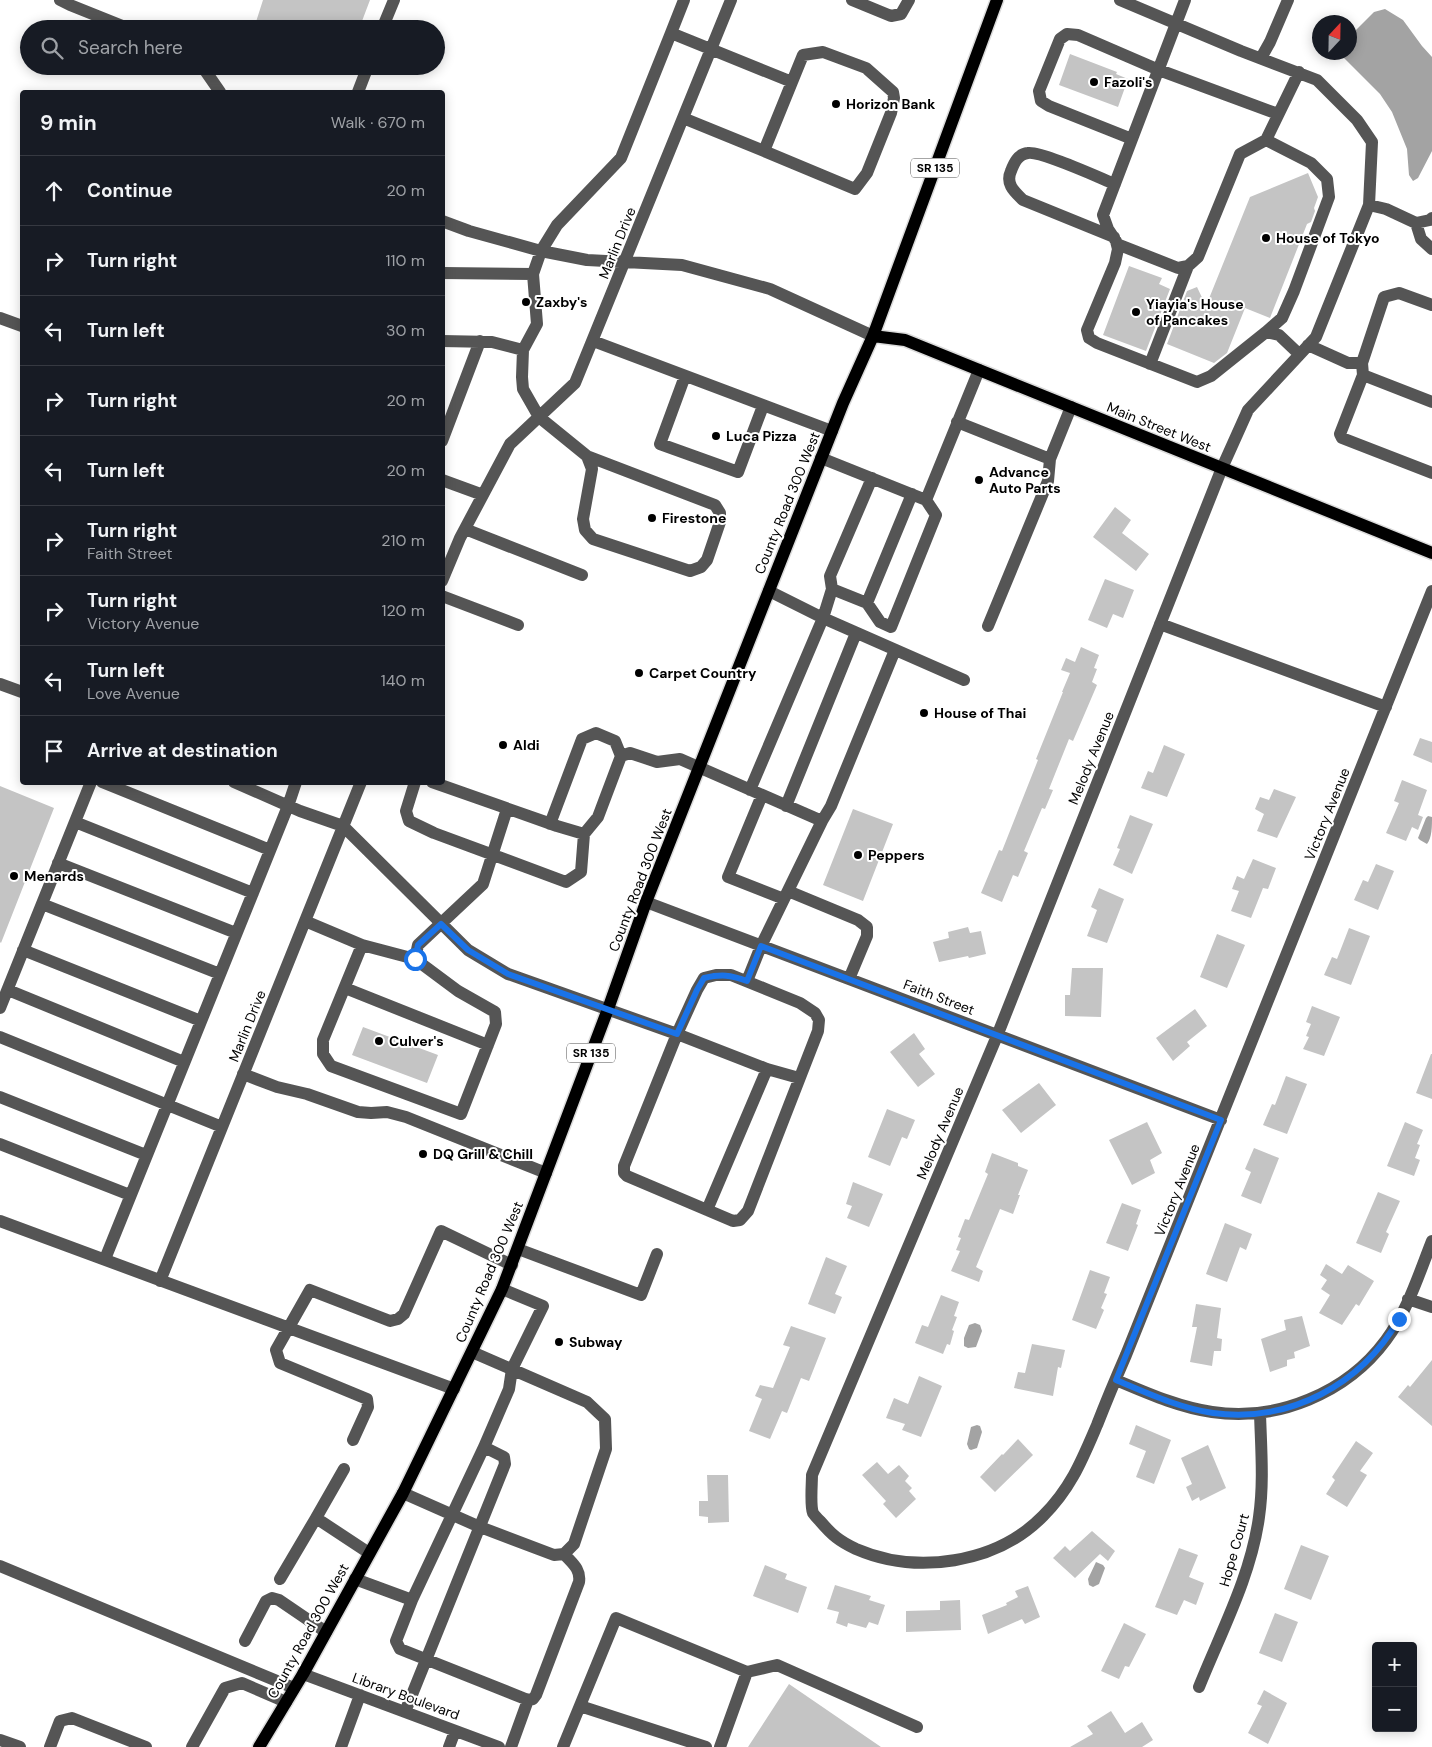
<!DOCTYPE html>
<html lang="en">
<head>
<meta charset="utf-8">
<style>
	body { margin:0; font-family:"DM Sans",sans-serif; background:#20242c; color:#f1f3f6 }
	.controls { position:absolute; right:15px; bottom:15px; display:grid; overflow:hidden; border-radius:5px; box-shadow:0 2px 12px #0003 }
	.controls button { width:45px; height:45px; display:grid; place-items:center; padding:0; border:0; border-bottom:1px solid #363941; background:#171b24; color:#f1f3f6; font:25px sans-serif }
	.compass { position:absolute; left:1312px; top:15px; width:45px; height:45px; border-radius:50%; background:#171b24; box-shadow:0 2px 12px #0003; rotate:22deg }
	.stop { position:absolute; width:15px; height:15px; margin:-11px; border:4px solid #1a73e8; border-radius:50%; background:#fff }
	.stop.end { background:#1a73e8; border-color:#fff; box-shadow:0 1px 5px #0008 }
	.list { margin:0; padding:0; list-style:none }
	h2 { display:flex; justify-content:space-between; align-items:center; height:65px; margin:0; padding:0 20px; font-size:21px }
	h2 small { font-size:16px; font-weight:400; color:#9ea1a6 }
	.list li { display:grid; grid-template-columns:32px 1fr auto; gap:15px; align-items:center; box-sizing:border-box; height:70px; padding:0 20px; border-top:1px solid #363941 }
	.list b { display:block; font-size:19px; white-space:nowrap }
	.list p { margin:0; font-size:16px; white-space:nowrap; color:#9ea1a6 }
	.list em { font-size:16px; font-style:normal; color:#9ea1a6 }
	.icon { flex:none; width:28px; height:28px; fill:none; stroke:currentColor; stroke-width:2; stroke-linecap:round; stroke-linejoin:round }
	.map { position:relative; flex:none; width:1432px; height:1747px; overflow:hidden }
	.search { position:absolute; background:#171b24; box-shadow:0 2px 12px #0003; left:20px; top:20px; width:425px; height:55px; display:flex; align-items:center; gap:12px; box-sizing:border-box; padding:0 18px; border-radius:28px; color:#9ea1a6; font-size:19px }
	.panel { position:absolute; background:#171b24; box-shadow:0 2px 12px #0003; left:20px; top:90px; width:425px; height:695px; border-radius:5px }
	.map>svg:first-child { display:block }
</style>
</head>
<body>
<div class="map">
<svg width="1432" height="1747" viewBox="0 0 1432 1747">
	<rect width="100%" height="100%" fill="#fff"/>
	<path fill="#a3a3a3" d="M1385 9 1403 20 1422 46 1432 57V151L1418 178 1413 181 1409 175 1407 149 1392 112 1380 94 1339 53 1350 52V36L1374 12Z
		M1428 816 1432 817C1432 826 1432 838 1427 844L1420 840 1418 838 1426 818Z
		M975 1323 980 1325 982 1331 976 1347 968 1348 964 1346V1338L969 1325Z
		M977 1425 980 1426 982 1432 977 1448 971 1450 969 1449 967 1444 971 1427Z
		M1096 1562 1103 1565 1105 1568 1099 1584 1093 1587 1089 1585 1088 1579Z"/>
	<path fill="#c4c4c4" d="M263 0H370L359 29H298L279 22 277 29H264L255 25Z
		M1070 54 1117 72 1116 74 1128 79 1118 107 1059 85Z
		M1308 173 1318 197 1314 208 1315 211 1311 222 1307 224 1270 318 1245 308 1227 353 1214 363 1167 344 1187 291 1197 287 1206 306 1250 197Z
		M1129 266 1162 278 1159 284 1170 289 1146 351 1103 335Z
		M1115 507 1131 520 1122 533 1149 554 1136 571 1093 537Z
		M1105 579 1134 590 1123 618 1113 614 1107 628 1088 620Z
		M1081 647 1099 655 1094 668 1097 669 1092 682 1097 685 1073 741 1069 739 1049 789 1053 790 1045 809 1042 808 1024 851 1028 853 1018 877 1013 875 1002 902 981 893 999 850 1002 851 1038 760 1036 759 1063 692H1062L1070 673 1061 670 1066 658 1075 662Z
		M1420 738 1432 742V763L1413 755Z
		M1164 745 1185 754 1167 797 1141 788 1148 771 1153 773Z
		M1402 780 1427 790 1418 815 1423 817 1418 830 1412 827 1406 841 1386 833 1399 803 1394 801Z
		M0 786 54 808 1 943 0 942Z
		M1274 789 1296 797 1277 838 1257 831 1264 814 1255 809 1260 797 1269 800Z
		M853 809 893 824 863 901 823 885Z
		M1130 815 1153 824 1132 874 1113 865 1120 849 1117 848Z
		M1253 859 1276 868 1268 889 1263 888 1251 918 1231 911 1239 891 1232 889 1237 876 1244 879Z
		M1376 864 1394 871 1378 910 1354 900 1363 880 1368 882Z
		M1099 888 1124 899 1107 943 1087 936 1097 910 1091 907Z
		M968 927 970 933 981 931 986 954 969 958 968 956 939 962 933 942 949 938 948 932Z
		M1349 928 1370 936 1351 985 1324 975 1332 957 1337 959Z
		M1217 934 1245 945 1227 988 1200 977Z
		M1072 968H1103L1101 1017 1065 1016V995H1070Z
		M1312 1006 1340 1017 1324 1056 1303 1049 1309 1037 1306 1036 1311 1024 1306 1022Z
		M1195 1009 1207 1026 1187 1042 1190 1046 1173 1061 1156 1038Z
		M363 1027 438 1055 427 1083 352 1055Z
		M914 1033 925 1049 919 1054 935 1074 918 1087 890 1052Z
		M1431 1054H1432V1099L1416 1093Z
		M1286 1076 1307 1084 1287 1134 1263 1125 1272 1104 1275 1105Z
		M1039 1083 1056 1105 1021 1133 1002 1110Z
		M887 1109 915 1120 907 1139 902 1137 890 1166 868 1157Z
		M1147 1122 1162 1153 1150 1160 1155 1173 1132 1185 1109 1140Z
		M1405 1122 1423 1130 1417 1144 1420 1145 1415 1158 1420 1160 1414 1176 1387 1166Z
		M1254 1148 1279 1158 1261 1204 1241 1196 1251 1172 1245 1169Z
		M992 1153 1018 1163V1166L1028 1170 1018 1195H1020L1013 1214 1000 1209 976 1267 983 1271 979 1282 951 1271 960 1251 956 1250 961 1238 958 1237 965 1219 969 1220 988 1174 985 1172Z
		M853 1182 883 1194 869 1227 847 1218 852 1206 846 1204Z
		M1378 1192 1400 1201 1386 1232 1389 1234 1381 1253 1356 1243Z
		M1122 1203 1141 1210 1136 1224 1138 1225 1128 1251 1106 1243Z
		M1225 1223 1252 1234 1246 1250 1240 1247 1227 1282 1206 1274Z
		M826 1257 847 1266 835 1294 842 1297 835 1314 808 1304Z
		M1326 1264 1342 1274 1348 1265 1374 1281 1359 1306 1356 1304 1342 1325 1319 1313 1330 1295 1321 1289 1327 1280 1320 1275Z
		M1090 1270 1110 1277 1104 1293 1107 1294 1101 1308 1104 1310 1096 1329 1072 1320Z
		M941 1295 959 1302 954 1316 957 1317 952 1330 954 1331 950 1345 947 1344 943 1354 915 1343 922 1325 928 1327Z
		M1196 1304 1221 1308 1217 1338 1222 1339 1221 1351H1214L1212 1366 1190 1362 1197 1327H1192Z
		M1302 1316 1310 1346 1294 1352 1295 1358 1287 1360V1366L1270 1372 1261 1339 1286 1330 1284 1320Z
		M791 1326 826 1338 809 1381 801 1378 787 1413 782 1411 770 1439 749 1431 762 1399 755 1396 760 1385 773 1388 790 1347 783 1345Z
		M1032 1344 1065 1350 1061 1368 1058 1367 1053 1396 1014 1388 1018 1372 1025 1373Z
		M1432 1360V1426L1398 1397 1408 1385 1410 1387Z
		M919 1376 942 1386 921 1437 902 1430 905 1424 886 1418 894 1398 908 1404Z
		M1136 1425 1171 1440 1154 1484 1136 1477 1146 1451 1129 1444Z
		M1018 1439 1033 1455 995 1492 980 1477 1002 1454 1003 1455Z
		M1356 1441 1373 1453 1360 1471 1367 1475 1347 1507 1326 1494 1335 1480 1332 1477Z
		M1208 1445 1226 1488 1200 1501 1199 1497 1192 1501 1186 1487 1192 1484 1181 1458Z
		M877 1462 888 1474 899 1465 909 1476 905 1481 912 1488 909 1491 916 1499 896 1518 883 1504 886 1501 862 1475Z
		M707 1475H728L729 1522 708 1523V1517L699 1516V1501H708Z
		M1092 1531 1115 1551 1108 1561 1100 1554 1075 1578 1053 1558 1065 1546 1070 1551Z
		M1301 1545 1329 1556 1311 1600 1284 1589Z
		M1179 1548 1198 1555 1189 1577 1204 1583 1196 1605 1184 1600 1177 1615 1155 1607Z
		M765 1565 787 1574 785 1579 807 1587 798 1613 753 1596Z
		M835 1585 871 1596 869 1600 885 1605 878 1625 869 1622 866 1628 848 1623 847 1627 836 1623 839 1612 827 1609Z
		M1028 1586 1040 1617 1025 1624 1022 1619 988 1634 982 1615 1007 1605 1006 1603 1018 1597 1015 1591Z
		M960 1600 961 1630 906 1632V1611L940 1610V1601Z
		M1275 1613 1298 1622 1282 1662 1259 1653Z
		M1124 1623 1146 1634 1129 1667 1125 1666 1119 1679 1101 1671Z
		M789 1684 881 1747H748Z
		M1264 1690 1287 1703 1268 1744 1248 1733 1262 1706 1257 1704Z
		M1111 1711 1125 1733 1142 1722 1153 1740 1142 1747H1070L1093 1734 1087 1726Z"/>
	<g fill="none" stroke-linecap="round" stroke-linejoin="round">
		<defs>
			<path id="major" d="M873 336 905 340 1432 553
				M259 1747 303 1674 403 1493 502 1289 608 1009 646 902 843 403 873 336 997 0"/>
		</defs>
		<use href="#major" stroke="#dbdbdb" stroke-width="15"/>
		<path stroke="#555" stroke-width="12" d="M60 0 70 5 130 29
			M852 0 891 16 901 14 909 0
			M1120 0 1241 51 1317 80 1357 120 1372 142 1369 205 1316 337 1248 410 1222 468 997 1036 812 1475C812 1483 810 1506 813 1513 815 1516 818 1519 820 1521 832 1535 839 1541 856 1549 916 1575 996 1564 1043 1516 1071 1488 1082 1460 1097 1425 1106 1402 1116 1378 1126 1355L1432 591
			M1185 0 1103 215 1108 229 1116 241 1118 249 1115 263 1087 330 1089 338 1097 343 1197 382 1211 376 1266 332 1279 335 1299 354
			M382 29 394 0
			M671 33 684 0
			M1261 58 1270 42 1288 0
			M202 66 220 92
			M358 92 368 66
			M1132 139 1049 106 1041 101 1039 91 1060 39 1067 34 1078 35 1159 70 1278 114
			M764 151 855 189 867 173 891 113 894 98 893 92 866 68 823 52 803 55 792 82
			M1369 205 1386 209 1416 223 1421 239 1432 249
			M442 221 469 231 541 251 587 260 682 265 770 289 873 336
			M1416 223 1430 220 1432 218
			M1114 237 1023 200C1015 192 1005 184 1011 171 1014 163 1018 154 1028 153 1041 151 1100 178 1115 184
			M1117 244 1178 268 1188 266 1198 257 1240 154 1266 140
			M442 273 533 274
			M0 318 22 326
			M1266 332 1282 318 1294 291 1329 197 1327 179 1311 163 1266 140 1299 72
			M442 341 492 342 523 350
			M593 341 832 431
			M1308 345 1348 363H1362L1384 297 1399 293 1432 305
			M1362 363 1363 375 1340 434 1342 438 1432 473
			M1150 364 1188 266
			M1363 375 1432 402
			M685 376 660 444 738 472 763 406
			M957 422 1050 459 1071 407
			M442 441 480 341
			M587 456 715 505 720 513V522L707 560 701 567 690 571 593 539 585 530 583 519 592 469 587 456 539 417 523 389 522 377 523 350 537 324 533 274 541 251 557 225 621 158 671 33 792 82 764 151 683 118
			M821 458 926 500 979 370
			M442 480 483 495
			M465 529 582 575
			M442 581 460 538 510 444 575 383 731 0
			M832 589 867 603 880 622 891 627 936 515 926 500
			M769 591 823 618 832 589 830 576 872 478
			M442 596 518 625
			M867 603 912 494
			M1160 624 1386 707
			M988 626 1048 481 1050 459
			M0 684 22 692
			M102 782 270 850
			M234 782 300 811 343 826 468 950 508 974 677 1034 767 1069 799 1078
			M415 782 406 811 409 821 434 833 566 882 581 872 584 834
			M432 782 557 826 584 834 598 817 621 756 630 753 657 762 680 759 822 821 761 946 747 981
			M750 790 823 618 964 680
			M762 795 728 877 784 899
			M786 806 856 633
			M822 821 831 806 895 650
			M75 822 253 893
			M550 824 582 739 596 733 615 741 621 756
			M58 863 236 933
			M788 891 858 920 867 927V936L849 979
			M646 902 1221 1120
			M42 904 220 974
			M305 921 362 945 415 959
			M362 945 323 1040V1054L331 1066 461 1114 496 1024 495 1012 458 991 415 959 418 945 483 884 507 809
			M23 950 201 1021
			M716 975H731L768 990 800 1003 815 1013 819 1020 818 1031 748 1211 740 1220 733 1221 627 1176 624 1173V1166L677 1034 697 990 704 978Z
			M345 988 488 1045
			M8 990 184 1062
			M0 1008 91 782
			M0 1037 222 1127
			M243 1074 277 1087 307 1094 358 1112 371 1113 387 1112 406 1117 546 1173
			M0 1097 146 1155
			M0 1144 130 1195
			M707 1210 767 1069
			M0 1221 454 1389
			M518 1249 641 1295 657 1254
			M105 1259 288 806 296 782
			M160 1281 361 782
			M502 1289 543 1306 512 1369 509 1389 484 1447 412 1600 396 1641 400 1649 528 1700 533 1699 536 1695 579 1582C581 1569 572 1563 564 1554
			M1408 1299 1432 1307
			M1116 1380C1147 1393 1178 1407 1212 1412 1277 1422 1347 1393 1386 1340 1407 1312 1419 1274 1432 1241
			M353 1440 368 1407 367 1399 280 1363 276 1350 310 1290 390 1321 398 1319 404 1314 441 1231 512 1265
			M403 1493 480 1527 554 1555 564 1554 574 1544 606 1449 605 1419 587 1402 472 1352
			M316 1518 344 1469
			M0 1566 294 1688
			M280 1579 316 1518 369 1553
			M355 1579 412 1600
			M245 1641 266 1601 272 1598 279 1600 326 1632
			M747 1672 777 1665 917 1727
			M303 1674 499 1747
			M1199 1687C1221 1632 1251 1576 1259 1517 1264 1483 1261 1448 1260 1413
			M580 1706 706 1747
			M405 1712 505 1464 504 1457 484 1447
			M0 1740 20 1747
			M50 1747 60 1721 72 1718 146 1747
			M192 1747 225 1688 242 1683 286 1702
			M341 1747 360 1695
			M449 1747 455 1731
			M511 1747 528 1700
			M563 1747 616 1618 747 1672 720 1747"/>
		<use href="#major" stroke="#000" stroke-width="12"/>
	</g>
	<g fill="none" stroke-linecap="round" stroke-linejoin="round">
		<path stroke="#1a73e8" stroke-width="6" d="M415 959 418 945 441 924 468 950 508 974 677 1034 697 990 704 978C722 974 730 975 747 981L761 946 1221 1120 1116 1380C1147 1393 1179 1408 1213 1413 1290 1423 1361 1385 1399 1319"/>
	</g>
	<g fill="#000" stroke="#fff" stroke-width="2">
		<circle cx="1094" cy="82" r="5"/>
		<circle cx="836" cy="104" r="5"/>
		<circle cx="1266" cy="238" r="5"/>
		<circle cx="526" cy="302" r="5"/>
		<circle cx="1136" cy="312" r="5"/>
		<circle cx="716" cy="436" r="5"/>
		<circle cx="979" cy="480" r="5"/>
		<circle cx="652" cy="518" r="5"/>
		<circle cx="639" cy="673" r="5"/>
		<circle cx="924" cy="713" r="5"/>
		<circle cx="503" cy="745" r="5"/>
		<circle cx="858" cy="855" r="5"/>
		<circle cx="14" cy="876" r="5"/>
		<circle cx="379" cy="1041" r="5"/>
		<circle cx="423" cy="1154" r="5"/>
		<circle cx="559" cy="1342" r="5"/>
	</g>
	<g text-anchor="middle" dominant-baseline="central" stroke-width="4" stroke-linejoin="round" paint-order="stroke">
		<g fill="#fff" stroke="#4c4c4c" stroke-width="1">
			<rect x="911" y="158.5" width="48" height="19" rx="4"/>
			<rect x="567" y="1043.5" width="48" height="19" rx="4"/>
		</g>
		<g font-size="12" font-weight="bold" fill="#000">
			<text x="935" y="168">SR 135</text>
			<text x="591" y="1053">SR 135</text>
		</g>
		<g font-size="14" font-weight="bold" fill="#000" stroke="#fff" text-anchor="start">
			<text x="1104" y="82">Fazoli's</text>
			<text x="846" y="104">Horizon Bank</text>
			<text x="1276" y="238">House of Tokyo</text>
			<text x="536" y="302">Zaxby's</text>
			<text x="1146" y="304">Yiayia's House<tspan x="1146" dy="16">of Pancakes</tspan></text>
			<text x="726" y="436">Luca Pizza</text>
			<text x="989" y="472">Advance<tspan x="989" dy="16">Auto Parts</tspan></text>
			<text x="662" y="518">Firestone</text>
			<text x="649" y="673">Carpet Country</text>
			<text x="934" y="713">House of Thai</text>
			<text x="513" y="745">Aldi</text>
			<text x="868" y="855">Peppers</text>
			<text x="24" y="876">Menards</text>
			<text x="389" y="1041">Culver's</text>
			<text x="433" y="1154">DQ Grill &amp; Chill</text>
			<text x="569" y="1342">Subway</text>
		</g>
		<g font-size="14" fill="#000" stroke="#fff">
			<text transform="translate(617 243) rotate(-68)">Marlin Drive</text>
			<text transform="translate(1159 427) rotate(22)">Main Street West</text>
			<text transform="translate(787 503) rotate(-68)">County Road 300 West</text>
			<text transform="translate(1091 758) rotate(-68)">Melody Avenue</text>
			<text transform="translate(1327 814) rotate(-68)">Victory Avenue</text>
			<text transform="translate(640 880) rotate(-69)">County Road 300 West</text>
			<text transform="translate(939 997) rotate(21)">Faith Street</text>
			<text transform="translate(247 1026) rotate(-68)">Marlin Drive</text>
			<text transform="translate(940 1133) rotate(-67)">Melody Avenue</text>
			<text transform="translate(1177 1190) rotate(-68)">Victory Avenue</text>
			<text transform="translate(489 1272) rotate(-67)">County Road 300 West</text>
			<text transform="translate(1234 1550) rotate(-74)">Hope Court</text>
			<text transform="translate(308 1631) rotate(-61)">County Road 300 West</text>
			<text transform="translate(406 1696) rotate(20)">Library Boulevard</text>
		</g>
	</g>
</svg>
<div class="controls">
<button>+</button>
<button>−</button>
</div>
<svg class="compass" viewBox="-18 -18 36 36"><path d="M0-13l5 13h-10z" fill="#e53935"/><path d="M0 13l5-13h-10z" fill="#9ea1a6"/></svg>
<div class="stop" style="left:415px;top:959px"></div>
<div class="stop end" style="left:1399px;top:1319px"></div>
<div class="search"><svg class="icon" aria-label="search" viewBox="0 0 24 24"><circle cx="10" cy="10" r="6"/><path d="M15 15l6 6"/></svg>Search here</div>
<section class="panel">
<h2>9 min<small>Walk · 670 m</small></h2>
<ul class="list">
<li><svg class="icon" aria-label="ahead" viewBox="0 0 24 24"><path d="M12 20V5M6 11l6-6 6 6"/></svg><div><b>Continue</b></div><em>20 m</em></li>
<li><svg class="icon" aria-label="right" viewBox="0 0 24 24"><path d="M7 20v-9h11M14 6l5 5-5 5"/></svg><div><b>Turn right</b></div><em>110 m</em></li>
<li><svg class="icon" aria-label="left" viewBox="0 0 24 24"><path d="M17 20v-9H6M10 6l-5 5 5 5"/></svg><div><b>Turn left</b></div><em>30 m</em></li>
<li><svg class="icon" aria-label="right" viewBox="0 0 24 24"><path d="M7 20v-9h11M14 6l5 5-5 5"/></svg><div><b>Turn right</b></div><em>20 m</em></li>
<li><svg class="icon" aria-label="left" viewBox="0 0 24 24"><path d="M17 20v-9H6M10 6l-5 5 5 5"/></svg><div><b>Turn left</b></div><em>20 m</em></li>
<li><svg class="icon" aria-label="right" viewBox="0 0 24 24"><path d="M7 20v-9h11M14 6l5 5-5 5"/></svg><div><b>Turn right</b><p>Faith Street</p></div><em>210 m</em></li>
<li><svg class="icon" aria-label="right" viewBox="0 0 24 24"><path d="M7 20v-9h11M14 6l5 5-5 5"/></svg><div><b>Turn right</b><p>Victory Avenue</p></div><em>120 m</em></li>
<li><svg class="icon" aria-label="left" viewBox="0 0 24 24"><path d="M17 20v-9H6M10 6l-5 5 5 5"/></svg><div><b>Turn left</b><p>Love Avenue</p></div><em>140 m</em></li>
<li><svg class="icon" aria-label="arrive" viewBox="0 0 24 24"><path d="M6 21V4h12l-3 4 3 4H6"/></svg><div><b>Arrive at destination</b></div></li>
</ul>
</section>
</div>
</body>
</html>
